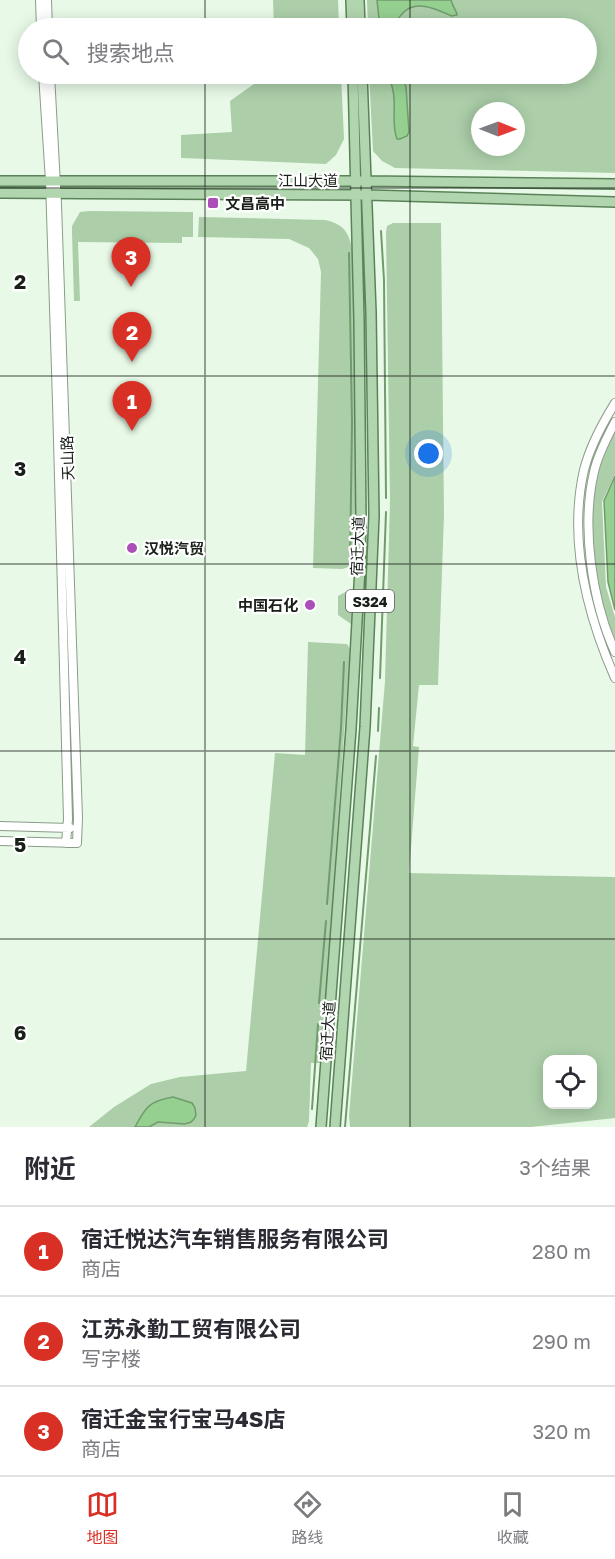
<!DOCTYPE html>
<html lang="zh">
<head>
<meta charset="utf-8">
<style>
	body { margin:0; font-family:"Golos Text","Noto Sans SC",sans-serif; background:#f7f7f7; color:#2b2b33 }
	.controls { position:absolute; right:18px; bottom:18px; display:grid; overflow:hidden; border-radius:12px; box-shadow:0 3px 15px #0003 }
	.controls button { width:54px; height:54px; display:grid; place-items:center; padding:0; border:0; border-bottom:2px solid #e1e1e2; background:#fff; color:#2b2b33; font:30px sans-serif }
	.compass { position:absolute; left:471px; top:102px; width:54px; height:54px; border-radius:50%; background:#fff; box-shadow:0 3px 15px #0003; rotate:91deg }
	.you { position:absolute; left:429px; top:454px; width:21px; height:21px; margin:-15px; border:4px solid #fff; border-radius:50%; background:#1a73e8; box-shadow:0 0 0 9px #1a73e833 }
	.badge { display:grid; place-items:center; width:39px; height:39px; border-radius:50%; background:#d93025; color:#fff; font-size:20px; font-weight:700 }
	.pin { position:absolute; translate:-50% -50px; filter:drop-shadow(0 2px 3px #0008) }
	.pin::after { content:''; position:absolute; top:32px; width:21px; height:18px; background:inherit; clip-path:polygon(0 0,100% 0,50% 100%) }
	.list { margin:0; padding:0; list-style:none }
	h2 { display:flex; justify-content:space-between; align-items:center; height:78px; margin:0; padding:0 24px; font-size:26px }
	h2 small { font-size:20px; font-weight:400; color:#7c7c81 }
	.list li { display:grid; grid-template-columns:39px 1fr auto; gap:18px; align-items:center; box-sizing:border-box; height:90px; padding:0 24px; border-top:2px solid #e1e1e2 }
	.list b { display:block; font-size:22px; white-space:nowrap }
	.list p { margin:0; font-size:20px; white-space:nowrap; color:#7c7c81 }
	.list em { font-size:20px; font-style:normal; color:#7c7c81 }
	.icon { flex:none; width:33px; height:33px; fill:none; stroke:currentColor; stroke-width:2; stroke-linecap:round; stroke-linejoin:round }
	.map { position:relative; flex:none; width:615px; height:1127px; overflow:hidden }
	.search { position:absolute; background:#fff; box-shadow:0 3px 15px #0003; left:18px; right:18px; top:18px; height:66px; display:flex; align-items:center; gap:15px; box-sizing:border-box; padding:0 21px; border-radius:33px; color:#7c7c81; font-size:22px }
	.sheet { height:348px; background:#fff }
	nav { display:flex; justify-content:space-around; align-items:center; box-sizing:border-box; height:84px; border-top:2px solid #e1e1e2; background:#fff; font-size:16px; color:#7c7c81 }
	nav a { display:grid; justify-items:center; gap:3px }
	nav .on { color:#d93025 }
	.map>svg:first-child { display:block }
</style>
</head>
<body>
<div class="map">
<svg width="615" height="1127" viewBox="0 0 615 1127">
	<rect width="100%" height="100%" fill="#e8fae7"/>
	<path fill="#accfa9" fill-rule="evenodd" d="M273 0H338L339 28H274Z
		M367 0H615V173L395 168 382 161 373 151 369 74H586V28H368ZM480 111H516V147H480Z
		M268 74H341L344 139 336 155 326 164 181 158V135L232 132 230 101Z
		M89 211 193 212V237H182V243L78 242 80 301H74L72 233V226L80 212Z
		M199 217 325 220C345 224 350 234 353 254L356 446 354 566 342 569 313 568 321 272 318 259 309 248 289 239 198 237Z
		M393 223H441L444 515 438 685H419L413 746 419 747 409 873 615 877V1118L531 1127H350L349 1116 385 681 390 501 386 232 387 226ZM548 1060H592V1104H548Z
		M615 432V474L602 502 606 587 615 617V645C596 593 587 534 596 480 597 474 598 467 599 461 603 451 610 441 615 432Z
		M349 590 355 591 353 623 351 624 338 615V596Z
		M308 642 347 644 350 649 321 1063H311L309 1121 307 1127H89L114 1107 151 1084 180 1077 246 1071 275 753 305 755Z"/>
	<path fill="#95d091" stroke="#709b6d" stroke-width="1.5" d="M377 0H451C452 6 457 11 457 15L452 16C437 10 419 0 405 11 397 19 398 18 398 28H380Z
		M388 74H402L406 87 409 132 407 136 400 139H397C392 126 395 112 394 99 394 90 391 82 388 74Z
		M615 476V610L608 582 604 501Z
		M173 1097 192 1103 195 1108 196 1115 194 1119 191 1122 185 1124 158 1122 149 1127H135C146 1106 150 1101 173 1097Z"/>
	<g fill="none" stroke-linecap="round" stroke-linejoin="round">
		<path stroke="#709b6d" stroke-width="2" d="M381 231 384 280 386 498
			M349 253 352 422 350 566
			M380 678 386 512
			M378 731 379 708
			M327 904 341 728 344 662
			M319 1003 326 921
			M312 1109 318 1024
			M345 1127 376 756"/>
		<defs>
			<path id="minor" d="M40 0 41 28
				M47 0 48 28
				M43 74 50 181 57 402 68 819 66 843
				M615 403C602 424 590 446 584 470 568 540 587 614 615 678
				M615 422C607 438 598 454 594 472 581 527 592 601 615 652
				M0 826 70 828
				M0 841 77 843 78 818 57 204 50 74"/>
			<path id="major" d="M351 0 352 28
				M359 0 360 28
				M0 181H366L615 184
				M0 193 367 195 615 202
				M321 1127 351 729 360 568 361 519 359 320 353 74
				M335 1127 365 727 374 516 371 312 362 74"/>
		</defs>
		<use href="#minor" stroke="#8b9c8a" stroke-width="10"/>
		<use href="#major" stroke="#5a8357" stroke-width="12"/>
		<use href="#minor" stroke="#fff" stroke-width="8"/>
		<use href="#major" stroke="#b1d5af" stroke-width="9"/>
	</g>
	<path fill="none" stroke="#191f19" stroke-width="1.5" stroke-opacity="0.55" d="M205 0V28M410 0V28M205 74V1127M410 74V1127M0 188H615M0 376H615M0 564H615M0 751H615M0 939H615"/>
	<g fill="#ac4eb7" stroke="#fff" stroke-width="2">
		<rect x="207" y="197" width="12" height="12" rx="3"/>
		<circle cx="132" cy="548" r="6"/>
		<circle cx="310" cy="605" r="6"/>
	</g>
	<g text-anchor="middle" dominant-baseline="central" stroke-width="4.5" stroke-linejoin="round" paint-order="stroke">
		<rect fill="#fff" stroke="#5e625e" stroke-width="1.5" x="346" y="590" width="48" height="22" rx="4.5"/>
		<g font-size="14" font-weight="bold" fill="#191f19">
			<text x="370" y="601">S324</text>
		</g>
		<g font-size="15" fill="#191f19" stroke="#fff">
			<text x="308" y="180">江山大道</text>
			<text transform="translate(67 458) rotate(-92)">天山路</text>
			<text transform="translate(357 546) rotate(-88)">宿迁大道</text>
			<text transform="translate(327 1031) rotate(-86)">宿迁大道</text>
		</g>
		<g font-size="15" font-weight="bold" fill="#191f19" stroke="#fff" text-anchor="start">
			<text x="225" y="203">文昌高中</text>
			<text x="144" y="548">汉悦汽贸</text>
			<text x="298" y="605" text-anchor="end">中国石化</text>
		</g>
	</g>
	<g font-size="20" text-anchor="middle" font-weight="bold" fill="#191f19" stroke="#fff" stroke-width="4.5" stroke-linejoin="round" paint-order="stroke">
		<text x="20" y="289">2</text>
		<text x="20" y="476">3</text>
		<text x="20" y="664">4</text>
		<text x="20" y="852">5</text>
		<text x="20" y="1040">6</text>
	</g>
</svg>
<div class="controls">
<button><svg class="icon" aria-label="locate" viewBox="0 0 24 24"><circle cx="12" cy="12" r="6"/><path d="M12 2v4M12 18v4M2 12h4M18 12h4"/></svg></button>
</div>
<svg class="compass" viewBox="-18 -18 36 36"><path d="M0-13l5 13h-10z" fill="#e53935"/><path d="M0 13l5-13h-10z" fill="#7c7c81"/></svg>
<div class="you"></div>
<div class="pin badge" style="left:132px;top:431px">1</div>
<div class="pin badge" style="left:132px;top:362px">2</div>
<div class="pin badge" style="left:131px;top:287px">3</div>
<div class="search"><svg class="icon" aria-label="search" viewBox="0 0 24 24"><circle cx="10" cy="10" r="6"/><path d="M15 15l6 6"/></svg>搜索地点</div>
</div>
<section class="sheet">
<h2>附近<small>3个结果</small></h2>
<ul class="list">
<li><span class="badge">1</span><div><b>宿迁悦达汽车销售服务有限公司</b><p>商店</p></div><em>280 m</em></li>
<li><span class="badge">2</span><div><b>江苏永勤工贸有限公司</b><p>写字楼</p></div><em>290 m</em></li>
<li><span class="badge">3</span><div><b>宿迁金宝行宝马4S店</b><p>商店</p></div><em>320 m</em></li>
</ul>
</section>
<nav>
<a class="on"><svg class="icon" aria-label="map" viewBox="0 0 24 24"><path d="M3 6l6-2 6 2 6-2v14l-6 2-6-2-6 2zM9 4v14M15 6v14"/></svg>地图</a>
<a><svg class="icon" aria-label="directions" viewBox="0 0 24 24"><path d="M12 3l9 9-9 9-9-9zM9 14v-3h6M13 9l2 2-2 2"/></svg>路线</a>
<a><svg class="icon" aria-label="saved" viewBox="0 0 24 24"><path d="M7 4h10v16l-5-4-5 4z"/></svg>收藏</a>
</nav>
</body>
</html>
